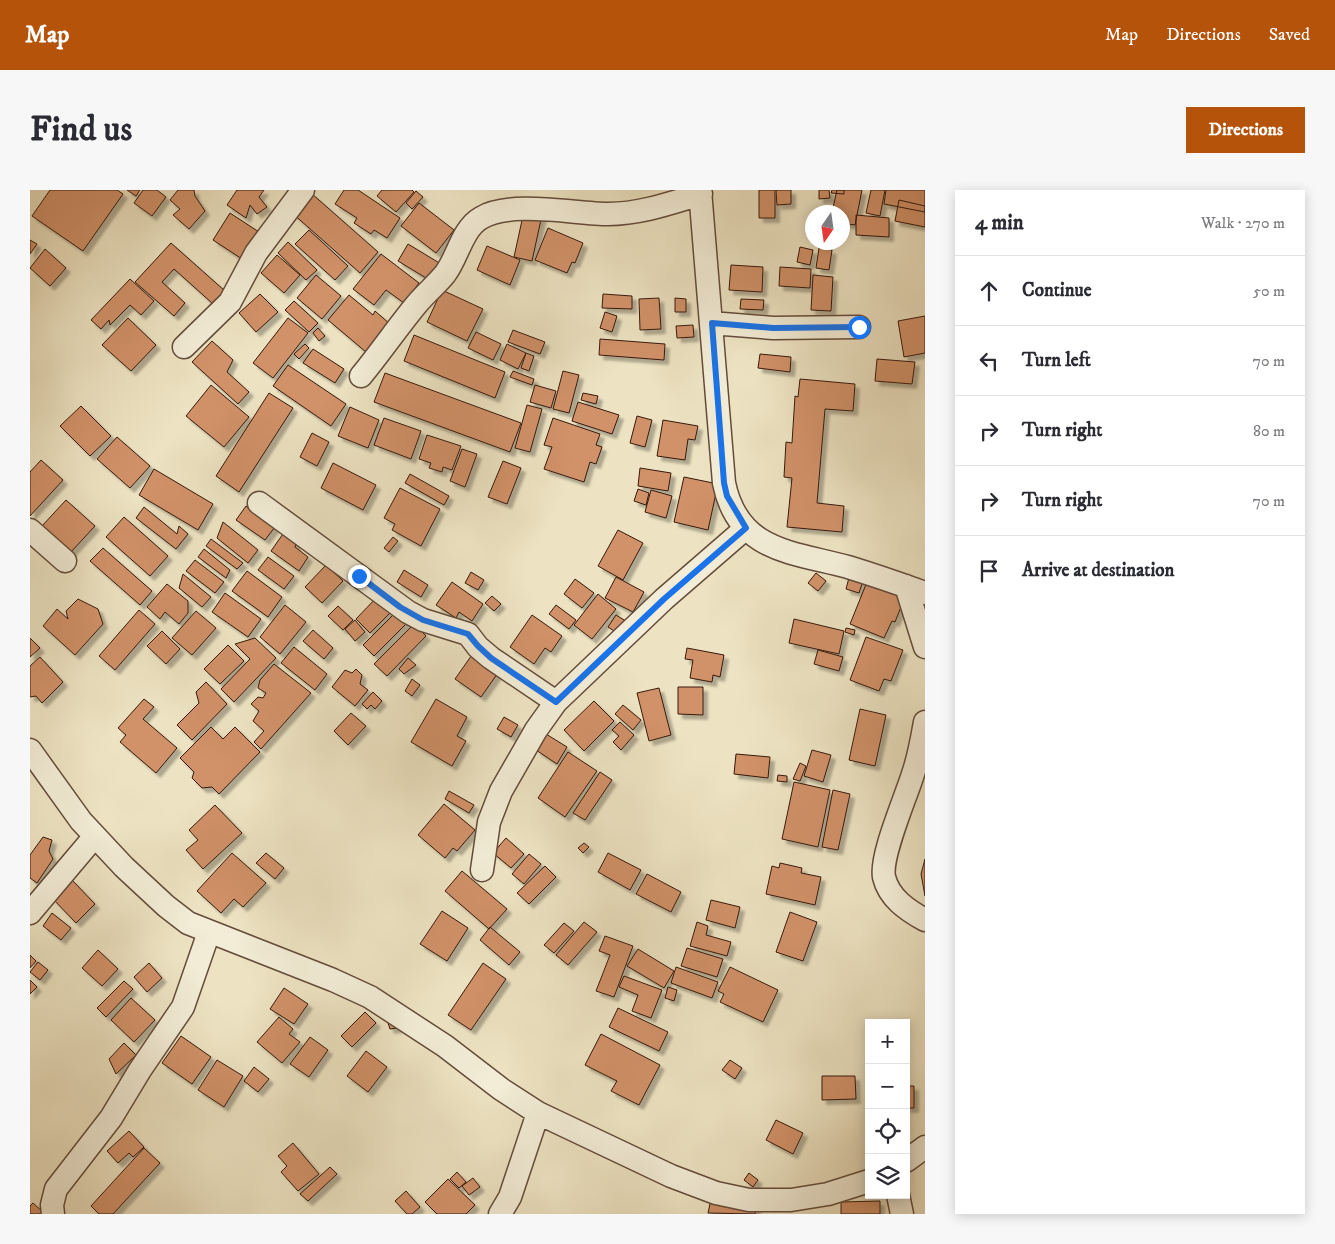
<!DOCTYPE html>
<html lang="en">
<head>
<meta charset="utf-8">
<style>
	body { margin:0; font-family:"IM FELL DW Pica",serif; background:#f7f7f7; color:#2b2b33 }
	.controls { position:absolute; right:15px; bottom:15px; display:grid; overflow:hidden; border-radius:0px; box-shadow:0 2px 12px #0003 }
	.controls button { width:45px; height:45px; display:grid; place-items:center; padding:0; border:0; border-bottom:1px solid #e1e1e2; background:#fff; color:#2b2b33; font:25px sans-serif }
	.compass { position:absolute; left:775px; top:15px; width:45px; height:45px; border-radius:50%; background:#fff; box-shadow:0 2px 12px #0003; rotate:193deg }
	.stop { position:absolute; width:15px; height:15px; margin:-11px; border:4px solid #1a73e8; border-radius:50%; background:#fff }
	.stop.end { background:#1a73e8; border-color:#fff; box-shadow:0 1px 5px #0008 }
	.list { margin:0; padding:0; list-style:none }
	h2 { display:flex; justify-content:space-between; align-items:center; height:65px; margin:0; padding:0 20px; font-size:21px }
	h2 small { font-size:16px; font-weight:400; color:#7c7c81 }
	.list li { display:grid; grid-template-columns:32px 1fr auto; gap:15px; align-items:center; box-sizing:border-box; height:70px; padding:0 20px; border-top:1px solid #e1e1e2 }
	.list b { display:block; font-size:19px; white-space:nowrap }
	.list em { font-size:16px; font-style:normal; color:#7c7c81 }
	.icon { flex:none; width:28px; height:28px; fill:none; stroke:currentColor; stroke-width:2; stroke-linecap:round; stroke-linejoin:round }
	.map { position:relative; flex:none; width:895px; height:1024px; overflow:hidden; border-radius:0px }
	header { display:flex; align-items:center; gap:30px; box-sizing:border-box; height:70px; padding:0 25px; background:#b45309; color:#fff }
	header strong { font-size:24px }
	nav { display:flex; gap:28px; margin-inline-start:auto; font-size:18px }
	.intro { display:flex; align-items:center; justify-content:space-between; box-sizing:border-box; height:120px; padding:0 30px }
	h1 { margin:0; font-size:35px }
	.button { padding:12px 22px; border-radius:0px; background:#b45309; color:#fff; font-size:18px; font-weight:700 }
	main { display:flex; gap:30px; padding:0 30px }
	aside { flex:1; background:#fff; border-radius:0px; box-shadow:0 2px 12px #0003 }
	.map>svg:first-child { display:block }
</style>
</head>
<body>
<header>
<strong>Map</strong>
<nav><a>Map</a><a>Directions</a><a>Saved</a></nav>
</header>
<div class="intro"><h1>Find us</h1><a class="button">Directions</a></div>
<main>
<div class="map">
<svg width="895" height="1024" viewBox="0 0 895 1024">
	<defs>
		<filter id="shadow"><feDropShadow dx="4.5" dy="4.5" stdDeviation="1" flood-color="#0004"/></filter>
	</defs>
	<rect width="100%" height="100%" fill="#ede3c2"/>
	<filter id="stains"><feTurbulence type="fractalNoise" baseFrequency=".004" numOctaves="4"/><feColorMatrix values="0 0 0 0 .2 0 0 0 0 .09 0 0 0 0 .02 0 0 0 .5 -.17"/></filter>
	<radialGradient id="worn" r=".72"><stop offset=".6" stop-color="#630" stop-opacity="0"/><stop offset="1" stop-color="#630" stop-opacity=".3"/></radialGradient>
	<path fill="#d19169" stroke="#36190e" filter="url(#shadow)" d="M20 0H87L93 4 53 61 2 26Z
		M97 0H110L106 6Z
		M113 0H127L136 7 122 26 104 13Z
		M148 0H164L165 6 175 21 159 39 143 25 150 19 140 10Z
		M207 0H234L229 7 237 17 227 24 220 15 216 28 197 15Z
		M314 0H328L370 28 357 48 344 40 341 44 324 33 327 28 305 14Z
		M352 0H382L384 2 366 22 347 6Z
		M729 0H745V28H729Z
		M746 0H761V14L747 15Z
		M789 0H799L800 8 789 9Z
		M802 0H814V4L801 3Z
		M807 0H832L825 35 812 33V22H802Z
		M841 0H855L850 26 836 23Z
		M856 0H895V22L854 14Z
		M386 1 393 7 382 19 376 13Z
		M281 3 348 62 330 83 262 23Z
		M869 10 895 16V37L865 31Z
		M389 13 424 40 406 63 371 36Z
		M494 21 512 25 502 71 484 67Z
		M200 23 229 42 212 69 183 50Z
		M826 25 859 28V47L826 45Z
		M518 38 553 53 545 73 542 72 537 83 505 70Z
		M279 40 318 76 305 90 265 54Z
		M0 50 7 54 0 64Z
		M258 52 287 80 276 90 248 63Z
		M141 53 195 101 183 114 144 79 132 92 155 113 144 126 105 92Z
		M378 54 411 74 401 91 368 71Z
		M457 56 490 70 480 95 447 80Z
		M770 57 783 60 780 75 767 72Z
		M789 58 802 60 799 80 786 78Z
		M15 59 36 78 20 96 0 78Z
		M351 64 389 93 374 113 356 100 344 115 323 99Z
		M247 65 270 85 254 103 231 83Z
		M701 75 733 77 732 102 699 100Z
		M750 77 781 79 780 98 749 96Z
		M286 85 311 106 292 129 267 108Z
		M783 85 803 87 801 121 781 120Z
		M100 89 124 111 111 125 100 115 80 135 79 130 71 139 61 130Z
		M412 100 453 119 437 151 397 132Z
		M230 104 248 122 226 142 209 123Z
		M573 104 602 106V119L572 118Z
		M319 105 343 125 345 121 360 134 336 162 298 130Z
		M629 108 631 139 610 140 609 109Z
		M645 108 656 109V122H645Z
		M711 109 734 110 733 120 710 119Z
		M264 111 288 133 279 142 255 120Z
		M575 122 587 126 582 142 570 138Z
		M895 126V163L874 167 868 131Z
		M98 128 126 155 101 181 72 155Z
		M258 128 278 143 243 188 223 173Z
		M663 135 664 147 647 148 646 136Z
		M288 138 295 146 289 151 283 143Z
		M483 140 515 152 510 164 478 152Z
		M446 142 471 154 463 170 438 158Z
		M384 145 475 182 465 208 374 171Z
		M570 149 635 154 634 170 569 165Z
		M182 151 203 170 197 182 219 202 208 214 162 172Z
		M275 154 279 158 269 169 264 164Z
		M477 154 496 163 488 179 470 170Z
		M283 159 314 179 305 193 273 173Z
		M496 163 504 166 499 181 491 178Z
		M730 164 761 167 760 182 728 178Z
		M847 169 885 172 882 194 845 191Z
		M258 175 316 214 301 236 243 196Z
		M483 181 504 189 502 195 480 187Z
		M533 181 549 185 539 223 523 219Z
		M355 183 491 233 480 262 344 212Z
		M770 189 825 194 823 221 795 219 787 313 814 316 812 342 757 337 762 288 754 287 756 252 762 253 765 206 768 207Z
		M181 195 219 227 194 257 156 226Z
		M505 195 526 201 521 218 500 212Z
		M239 203 263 218 209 302 186 286Z
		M553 203 568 206 566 214 551 210Z
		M548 212 589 225 582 244 542 231Z
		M497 215 512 219 500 262 485 258Z
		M51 216 81 246 60 266 30 236Z
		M320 217 349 230 338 258 308 246Z
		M607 226 622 230 615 257 600 253Z
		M354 228 391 241 381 269 344 255Z
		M523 228 570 244 566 255 572 257 566 274 560 272 554 292 514 279 522 257 514 255Z
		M633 230 668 236 665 250 658 249 655 270 627 266Z
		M282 243 299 252 287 276 270 267Z
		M397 245 431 256 422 280 413 277 412 282 399 278 401 273 389 269Z
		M87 247 120 276 100 298 67 269Z
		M432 259 447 264 435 297 420 291Z
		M11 270 33 290 0 326V282Z
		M473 271 491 278 477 314 458 307Z
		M303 273 346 295 333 320 291 298Z
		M610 278 641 283 638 301 608 296Z
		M124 279 183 314 168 340 109 305Z
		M380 284 419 306 414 315 375 293Z
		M654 287 688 294 678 340 644 332Z
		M370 298 410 319 391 356 362 340 365 334 354 328Z
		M608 299 619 303 616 315 604 311Z
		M621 300 642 306 636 328 615 322Z
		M36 310 65 336 40 363 11 337Z
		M216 316 245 337 235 350 206 330Z
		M114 317 147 344 149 336 158 344 146 359 106 328Z
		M94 327 138 366 120 386 76 347Z
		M193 332 228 360 218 373 187 348Z
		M588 340 613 353 593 390 568 376Z
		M255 341 267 349 265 357 278 367 269 381 241 361Z
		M363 347 368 351 359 362 354 358Z
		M181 349 213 373 207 379 176 356Z
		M73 358 122 401 110 415 60 371Z
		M174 359 200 380 196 388 168 367Z
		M238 367 264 386 254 399 228 380Z
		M165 370 194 392 185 403 156 381Z
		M296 375 313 391 292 413 275 397Z
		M374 380 398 395 391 407 367 392Z
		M217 381 252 407 238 427 202 401Z
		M441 382 454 390 448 400 435 393Z
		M786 383 796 391 788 401 778 393Z
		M153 384 181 407 172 417 149 398Z
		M820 384 834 388 829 403 816 399Z
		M586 387 614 402 603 422 575 408Z
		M839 387 877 402 865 432 862 431 854 448 820 434Z
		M545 389 564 403 552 418 534 404Z
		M422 392 453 414 442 431 429 422 426 428 406 415Z
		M137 394 158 411V423L149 434 135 422 130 429 117 417Z
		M195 403 231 429 218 447 182 422Z
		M568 404 586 419 562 449 544 435Z
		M462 406 471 414 464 421 455 413Z
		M347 407 362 421 340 443 326 429Z
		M48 409 68 419 73 434 45 465 13 436 27 419 38 429 36 421Z
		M255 415 276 432 250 464 230 447Z
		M526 415 546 430 539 439 519 424Z
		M308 416 323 430 313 440 298 426Z
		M109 420 125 434 85 480 69 466Z
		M368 420 379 431 344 466 333 455Z
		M166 421 186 438 162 465 142 448Z
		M502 425 532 446 521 462 515 458 504 474 480 457Z
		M586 425 599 433 590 445 578 437Z
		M764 429 814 441 809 464 759 453Z
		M325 430 335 442 325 451 315 439Z
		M384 434 396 446 357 486 344 474Z
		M816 438 825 440 824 445 815 442Z
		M283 440 303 458 294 469 273 451Z
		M132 441 150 459 136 474 117 456Z
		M836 447 873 460 861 491 854 489 849 501 820 490Z
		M0 448 10 458 0 467Z
		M225 448 246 468 204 512 191 499 220 469 205 454Z
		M198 455 214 471 190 494 174 479Z
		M264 457 297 484 285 500 251 473Z
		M657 458 694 465 690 487 683 485 682 492 660 488 663 470 655 469Z
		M788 460 813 467 809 481 784 474Z
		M444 462 470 480 451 507 425 489Z
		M10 467 33 492 12 513 6 506 0 507V476Z
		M378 468 386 475 374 484 369 479Z
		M244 474 281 503 231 559 224 552 234 541 223 531 229 521 221 514 228 507 233 508 236 503 228 498 230 490Z
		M326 479 332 485 330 494 338 500 325 516 302 497 315 480 322 483Z
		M382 489 390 495 382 506 375 501Z
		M176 492 197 514 162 550 147 535 169 513 166 502Z
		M648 497H673V525L648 524Z
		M629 498 641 545 619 551 607 503Z
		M343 502 352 511 345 519 341 515 337 519 332 514Z
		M114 509 124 517 113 529 147 558 126 583 90 552 96 545 88 538Z
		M406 509 437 527 427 546 436 551 422 576 381 552Z
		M564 511 584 531 554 561 534 540Z
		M593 515 611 530 603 540 585 524Z
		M830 519 856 525 845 576 819 570Z
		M321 523 336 536 318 555 304 541Z
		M474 527 488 535 481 547 467 539Z
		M590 532 604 545 591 560 583 552 589 546 582 540Z
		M181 537 193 549 205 537 230 562 189 604 182 597 172 598 162 588 164 582 150 568Z
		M516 544 537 557 527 574 506 560Z
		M782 560 801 565 793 592 774 586Z
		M538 562 567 581 535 627 508 608Z
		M706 564 740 567 738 588 704 584Z
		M770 573 776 576 770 591 763 589Z
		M570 582 582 590 555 630 543 623Z
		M748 585 757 586V592L747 591Z
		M764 592 800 600 788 657 752 649Z
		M803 600 820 604 808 660 792 657Z
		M419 601 444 615 439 623 415 609Z
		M414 614 445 640 427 661 423 658 415 668 388 645Z
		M185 615 212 643 173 679 156 660 168 650 159 640Z
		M13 647 22 650 19 661 23 669 7 693 0 688V665Z
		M476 648 494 664 481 678 463 663Z
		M554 653 559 657 553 663 548 658Z
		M202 663 236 693 213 717 204 709 191 723 167 701Z
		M236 663 254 678 245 689 226 673Z
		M578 663 611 680 600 700 568 682Z
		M499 664 511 674 494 694 482 684Z
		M895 669V706L891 684Z
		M750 673 772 678 771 683 791 687 785 715 736 704 742 676 749 678Z
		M515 676 526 687 499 714 487 703Z
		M432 681 477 719 459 739 415 701Z
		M617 684 651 702 641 722 606 704Z
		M41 689 65 714 46 733 22 708Z
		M681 710 710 717 705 738 676 730Z
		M412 721 438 738 417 771 390 754Z
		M760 722 787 732 773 771 746 762Z
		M22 723 41 738 31 750 13 736Z
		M554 732 567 742 538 775 526 765Z
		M667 732 678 736 676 745 701 752 697 766 660 756Z
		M534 733 544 741 524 763 514 755Z
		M460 737 490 762 479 775 450 750Z
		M575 746 603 756 584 807 566 801 580 765 569 761Z
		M657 758 693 769 687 787 651 776Z
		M608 759 644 781 634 798 597 776Z
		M68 760 88 779 72 796 52 778Z
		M0 765 6 771 0 778Z
		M8 772 18 780 10 790 0 782Z
		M119 773 132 788 117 802 104 787Z
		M453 773 476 789 441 840 418 825Z
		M646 777 688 792 682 808 641 793Z
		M700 777 748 800 733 832 690 812 694 804 688 801Z
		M594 786 632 800 621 828 602 821 608 805 589 797Z
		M0 790 7 797 0 804Z
		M94 791 103 799 76 827 67 818Z
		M638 797 647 800 644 811 635 808Z
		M254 798 278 814 264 834 240 819Z
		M101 808 125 830 104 852 81 830Z
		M588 818 638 842 629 861 579 837Z
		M335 822 346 833 322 857 311 846Z
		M249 827 263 839 259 844 270 852 252 873 227 852Z
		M357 830 368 838 360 839Z
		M571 844 630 875 609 915 581 901 587 891 555 875Z
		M151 846 181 867 162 894 132 873Z
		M280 847 298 860 279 887 260 874Z
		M94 853 106 865 86 884 79 869Z
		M336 861 357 877 338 902 317 886Z
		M187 870 213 886 194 917 168 900Z
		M700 870 712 878 705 889 692 880Z
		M224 877 239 889 228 902 214 891Z
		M792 886H825L826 909 792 910Z
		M876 896H884V918H876Z
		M746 930 773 943 763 964 736 950Z
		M99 941 114 957 103 967 99 963 88 973 77 961Z
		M263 953 289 984 268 1001 251 982 257 976 248 966Z
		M114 958 130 973 83 1024H69L61 1016Z
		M300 977 307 984 278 1011 270 1004Z
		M427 982 436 992 429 998 420 989Z
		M719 983 728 990 723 997 714 990Z
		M443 988 450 997 439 1005 432 996Z
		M418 989 445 1015 436 1024H407L395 1012Z
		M376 1001 390 1017 382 1024H377L365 1011Z
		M682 1005 727 1017 725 1024 678 1023Z
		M850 1011V1024H811V1012Z
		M3 1013 15 1024H0V1016Z"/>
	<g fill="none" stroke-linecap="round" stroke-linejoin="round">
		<defs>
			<path id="minor" d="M670 0 694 293C708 362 763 362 818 377 844 385 870 394 895 403
				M681 133 743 138 829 137
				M154 157 200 112 226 63 273 0
				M331 186C350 163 367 138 386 115 395 104 406 95 415 84 428 67 432 39 451 28 481 10 545 24 578 24 610 24 641 13 671 4
				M229 313 378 422 393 430 438 444 448 457 461 468 526 512
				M0 340 35 371
				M876 396 895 457
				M895 532C892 549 889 567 883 584 876 607 850 666 854 687 859 708 877 720 895 730
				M0 560 51 631 94 677 136 716 158 733 303 790 340 807 415 856 471 899 508 923 641 986 686 1003 719 1010H761L798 1004 839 991
				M452 680 459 632 471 601 506 540 526 512 634 409 716 338
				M0 723 65 646
				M876 971 895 957
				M868 1005 872 1024
				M23 1024 22 1015 26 999 81 928 110 880 153 817 179 742
				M470 1024 480 1007 508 923"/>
		</defs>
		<use href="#minor" stroke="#644c3b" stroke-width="25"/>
		<use href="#minor" stroke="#f3edd7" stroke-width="22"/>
	</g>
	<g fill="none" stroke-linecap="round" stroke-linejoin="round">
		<path stroke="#1a73e8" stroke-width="6" d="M329 386 370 417 393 430 438 444 448 456 461 468 526 512 634 409 716 338 697 306 694 293 682 133 743 138 829 137"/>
	</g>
	<rect width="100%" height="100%" filter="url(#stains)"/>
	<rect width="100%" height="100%" fill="url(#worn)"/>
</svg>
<div class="controls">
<button>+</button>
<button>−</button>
<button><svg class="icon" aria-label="locate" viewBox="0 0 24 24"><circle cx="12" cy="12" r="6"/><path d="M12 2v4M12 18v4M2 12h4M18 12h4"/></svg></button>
<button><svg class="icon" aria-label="layers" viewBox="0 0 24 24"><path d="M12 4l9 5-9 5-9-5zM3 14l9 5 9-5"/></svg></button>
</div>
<svg class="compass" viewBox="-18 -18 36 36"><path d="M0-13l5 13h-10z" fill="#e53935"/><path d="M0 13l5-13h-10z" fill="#7c7c81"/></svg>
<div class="stop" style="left:829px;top:137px"></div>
<div class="stop end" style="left:329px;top:386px"></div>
</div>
<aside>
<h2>4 min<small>Walk · 270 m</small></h2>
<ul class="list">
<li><svg class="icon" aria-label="ahead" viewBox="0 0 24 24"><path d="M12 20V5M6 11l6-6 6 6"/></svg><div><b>Continue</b></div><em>50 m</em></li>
<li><svg class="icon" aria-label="left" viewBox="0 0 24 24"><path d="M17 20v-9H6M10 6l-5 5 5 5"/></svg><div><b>Turn left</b></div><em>70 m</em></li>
<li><svg class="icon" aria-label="right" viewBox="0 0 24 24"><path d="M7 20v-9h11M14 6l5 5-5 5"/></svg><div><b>Turn right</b></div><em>80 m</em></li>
<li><svg class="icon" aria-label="right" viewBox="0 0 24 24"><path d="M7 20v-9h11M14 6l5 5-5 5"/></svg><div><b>Turn right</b></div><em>70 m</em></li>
<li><svg class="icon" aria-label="arrive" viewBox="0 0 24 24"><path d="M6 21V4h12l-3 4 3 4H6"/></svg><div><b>Arrive at destination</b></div></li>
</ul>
</aside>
</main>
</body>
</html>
